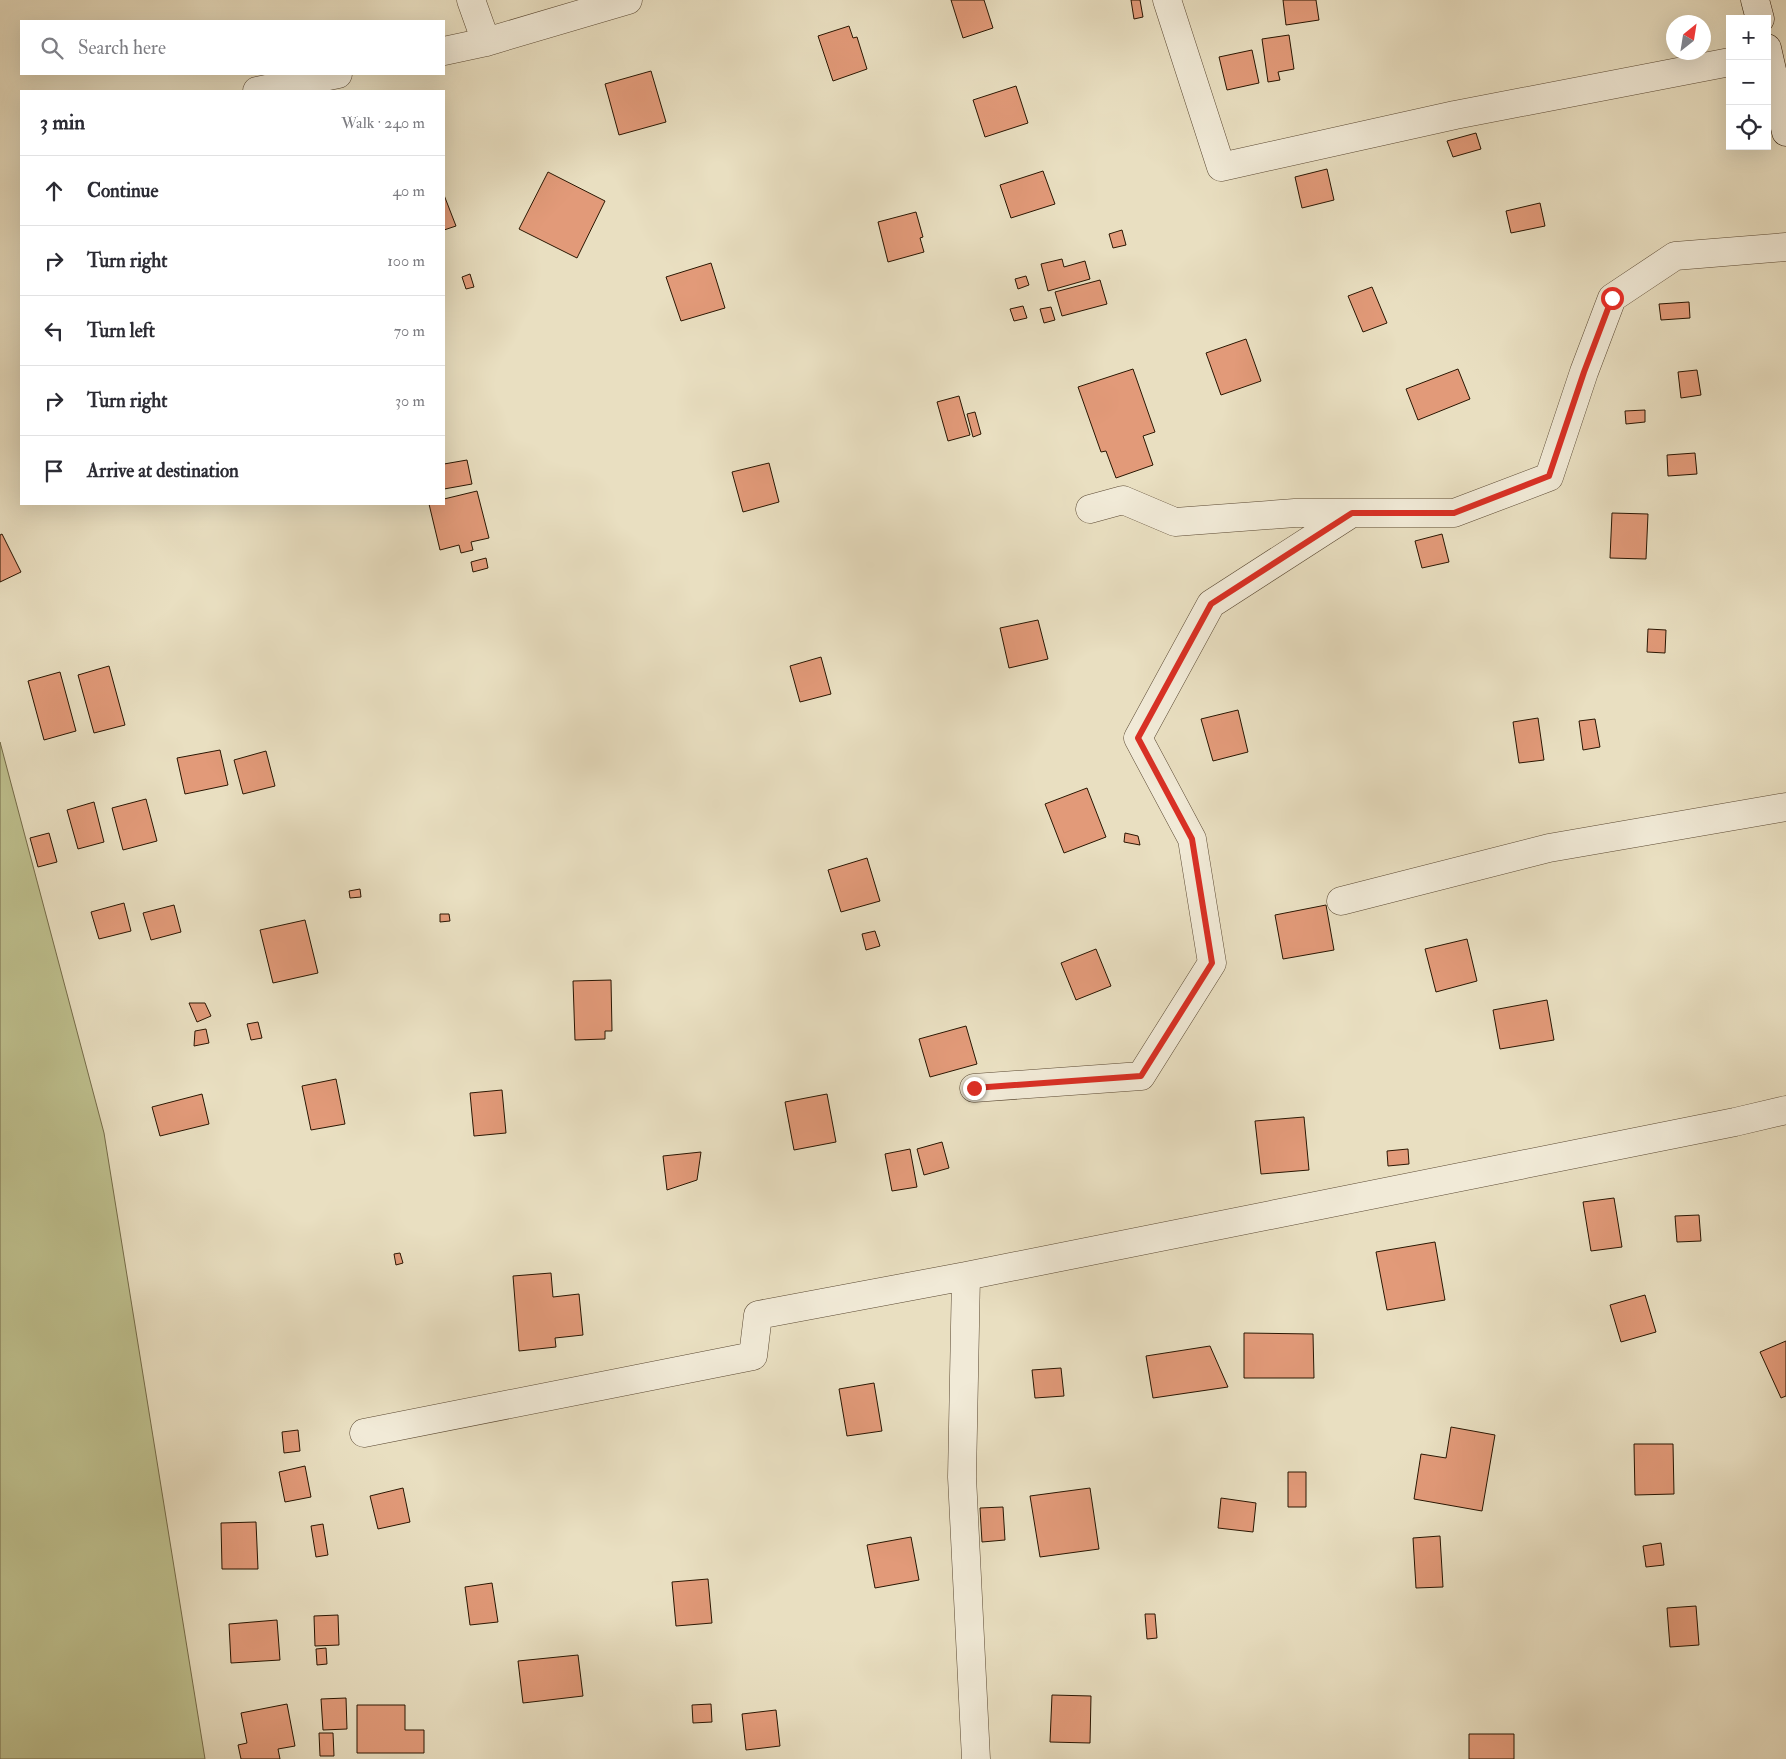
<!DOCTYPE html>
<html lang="en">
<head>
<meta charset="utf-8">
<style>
	body { margin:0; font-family:"IM FELL Double Pica",serif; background:#f7f7f7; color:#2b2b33 }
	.controls { position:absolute; right:15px; top:15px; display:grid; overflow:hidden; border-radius:0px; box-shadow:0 5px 20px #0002 }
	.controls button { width:45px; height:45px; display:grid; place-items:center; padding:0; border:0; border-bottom:1px solid #e1e1e2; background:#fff; color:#2b2b33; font:25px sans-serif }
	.compass { position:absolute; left:1666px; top:15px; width:45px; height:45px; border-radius:50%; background:#fff; box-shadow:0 5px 20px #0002; rotate:30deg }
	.stop { position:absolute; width:15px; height:15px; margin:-11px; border:4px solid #d93025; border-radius:50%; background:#fff }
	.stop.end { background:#d93025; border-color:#fff; box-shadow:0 1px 5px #0008 }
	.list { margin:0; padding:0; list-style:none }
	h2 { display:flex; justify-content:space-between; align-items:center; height:65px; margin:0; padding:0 20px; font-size:21px }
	h2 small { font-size:16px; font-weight:400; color:#7c7c81 }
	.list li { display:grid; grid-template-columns:32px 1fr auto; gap:15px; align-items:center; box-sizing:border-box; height:70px; padding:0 20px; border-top:1px solid #e1e1e2 }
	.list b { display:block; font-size:19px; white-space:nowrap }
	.list em { font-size:16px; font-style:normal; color:#7c7c81 }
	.icon { flex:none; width:28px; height:28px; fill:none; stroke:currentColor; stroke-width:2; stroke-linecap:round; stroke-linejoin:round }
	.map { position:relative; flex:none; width:1786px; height:1759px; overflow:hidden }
	.search { position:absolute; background:#fff; box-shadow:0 5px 20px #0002; left:20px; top:20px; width:425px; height:55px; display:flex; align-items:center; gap:12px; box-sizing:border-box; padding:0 18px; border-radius:0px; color:#7c7c81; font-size:19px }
	.panel { position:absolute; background:#fff; box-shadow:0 5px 20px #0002; left:20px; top:90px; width:425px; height:415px; border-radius:0px }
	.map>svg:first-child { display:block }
</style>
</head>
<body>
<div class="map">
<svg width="1786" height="1759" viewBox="0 0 1786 1759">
	<rect width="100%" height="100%" fill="#e9dfc1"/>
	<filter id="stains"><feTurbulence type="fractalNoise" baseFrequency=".004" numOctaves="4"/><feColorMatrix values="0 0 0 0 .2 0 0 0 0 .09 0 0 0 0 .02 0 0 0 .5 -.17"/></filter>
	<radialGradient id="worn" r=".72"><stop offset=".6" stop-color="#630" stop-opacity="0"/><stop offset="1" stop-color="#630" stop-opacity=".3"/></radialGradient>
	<path fill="#bec08e" stroke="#746b48" d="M0 742 104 1133 205 1759H0Z"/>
	<path fill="#e29a79" stroke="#2a1602" d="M951 0H984L993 28 963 38Z
		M1131 0H1140L1143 17 1134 19Z
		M1283 0H1316L1319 20 1286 25Z
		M849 26 853 38 857 37 867 69 833 81 818 36Z
		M1289 35 1294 69 1278 72 1280 80 1268 82 1262 39Z
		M1252 50 1259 83 1227 90 1219 57Z
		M651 71 666 122 619 135 605 84Z
		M1016 86 1028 123 985 137 973 100Z
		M1476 133 1481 149 1453 157 1447 141Z
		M1327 169 1334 200 1302 208 1295 177Z
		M1043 171 1055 204 1011 218 1000 185Z
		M548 172 605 201 577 258 519 229Z
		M444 195 456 226 444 230Z
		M1540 203 1545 226 1511 233 1506 211Z
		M916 212 923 237 920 238 924 252 888 262 878 222Z
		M1122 230 1126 245 1113 248 1109 234Z
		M1062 259 1064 267 1085 261 1090 279 1048 291 1041 264Z
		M711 263 725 308 681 321 666 277Z
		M470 274 474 287 466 289 462 277Z
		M1026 276 1029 285 1018 289 1015 279Z
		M1100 280 1107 304 1062 316 1055 292Z
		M1372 287 1387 323 1363 332 1348 296Z
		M1689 302 1690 318 1661 320 1659 304Z
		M1023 306 1027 318 1014 321 1010 309Z
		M1051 307 1055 320 1044 323 1040 309Z
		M1246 339 1261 381 1221 395 1206 353Z
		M1133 369 1155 432 1143 436 1153 465 1116 478 1106 451 1101 452 1078 387Z
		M1458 369 1470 399 1418 420 1406 389Z
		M1697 370 1701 395 1681 398 1678 372Z
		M959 396 970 435 948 441 937 402Z
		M1645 410V422L1626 424 1625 411Z
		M975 412 981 434 973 437 967 414Z
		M1695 453 1697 474 1668 476 1667 455Z
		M467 460 472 484 444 489V464Z
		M769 463 779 502 743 512 732 472Z
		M477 491 489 538 471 542 473 550 461 553 459 545 440 550 429 504H444V499Z
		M1612 513 1648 514 1646 559 1610 558Z
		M2 534 21 572 0 582V535Z
		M1442 534 1449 562 1422 568 1415 541Z
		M486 558 488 568 473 572 471 562Z
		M1038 620 1048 659 1009 668 1000 628Z
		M1648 629 1666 630 1665 653 1647 652Z
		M821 657 831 694 800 702 790 666Z
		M109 666 125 725 94 733 78 675Z
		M60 672 76 731 44 740 28 681Z
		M1238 710 1248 752 1213 761 1201 719Z
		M1538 718 1544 760 1519 763 1513 722Z
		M1595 719 1600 747 1583 750 1579 721Z
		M220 750 228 785 185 794 177 758Z
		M266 751 275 786 243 794 234 760Z
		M1087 788 1106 837 1064 853 1045 804Z
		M146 799 157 841 123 850 112 808Z
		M94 802 104 842 78 849 67 810Z
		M49 833 57 862 38 867 30 838Z
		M1125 833 1138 836 1140 845 1124 842Z
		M867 858 880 901 841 912 828 870Z
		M360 889 361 897 350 898 349 891Z
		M124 903 131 931 99 939 91 912Z
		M174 905 181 932 151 940 143 913Z
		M1326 905 1334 950 1283 959 1275 915Z
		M440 914H449L450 921 440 922Z
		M305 920 318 973 273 983 260 930Z
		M875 931 880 946 866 950 862 934Z
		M1467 939 1477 981 1436 992 1425 949Z
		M1096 949 1111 986 1076 1000 1061 963Z
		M611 980 612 1031H605V1039L575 1040 573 981Z
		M1547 1000 1554 1040 1500 1049 1493 1010Z
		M189 1003H205L211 1016 197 1022Z
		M258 1022 262 1038 251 1040 247 1024Z
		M966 1026 977 1064 930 1077 919 1039Z
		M206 1029 209 1043 194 1046 195 1031Z
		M336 1079 345 1124 311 1130 302 1086Z
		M502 1090 506 1133 474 1136 470 1093Z
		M202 1094 209 1124 160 1136 152 1107Z
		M827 1094 836 1142 794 1150 785 1102Z
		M1304 1117 1309 1170 1261 1174 1255 1121Z
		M942 1142 949 1168 924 1175 917 1149Z
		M910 1149 917 1187 892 1191 885 1154Z
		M1408 1149 1409 1164 1388 1166 1387 1151Z
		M701 1152 697 1180 667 1190 663 1156Z
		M1614 1198 1622 1247 1591 1251 1583 1202Z
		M1699 1215 1701 1241 1677 1242 1675 1216Z
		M1435 1242 1445 1300 1387 1310 1376 1252Z
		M400 1253 403 1263 396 1265 394 1254Z
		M551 1273 553 1297 579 1294 583 1335 555 1338 556 1347 519 1351 513 1276Z
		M1645 1295 1656 1332 1621 1342 1610 1305Z
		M1244 1333 1313 1334 1314 1378H1244Z
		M1786 1341V1396L1781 1398 1760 1352Z
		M1210 1346 1228 1387 1153 1398 1146 1356Z
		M1061 1368 1064 1396 1035 1398 1032 1370Z
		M874 1383 882 1431 847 1436 839 1389Z
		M1451 1427 1495 1435 1482 1511 1414 1499 1421 1454 1446 1458Z
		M298 1430 300 1451 284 1453 282 1432Z
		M1634 1444H1673L1674 1494 1635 1495Z
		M305 1466 311 1497 285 1502 279 1472Z
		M1288 1472H1306V1507H1288Z
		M403 1488 410 1522 378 1529 370 1496Z
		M1090 1488 1099 1549 1040 1557 1030 1496Z
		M1221 1498 1256 1503 1253 1532 1218 1528Z
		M1003 1507 1005 1540 982 1542 980 1508Z
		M256 1522 258 1569H222L221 1523Z
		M323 1524 328 1555 316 1557 311 1526Z
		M1440 1536 1443 1587 1416 1588 1413 1538Z
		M911 1537 919 1580 875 1588 867 1545Z
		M1661 1543 1664 1565 1646 1567 1643 1546Z
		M708 1579 712 1623 676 1626 672 1582Z
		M492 1583 498 1622 470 1625 465 1587Z
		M1696 1606 1699 1645 1670 1647 1667 1608Z
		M1145 1614H1155L1157 1638 1147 1639Z
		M338 1615 339 1645 315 1646 314 1616Z
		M277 1620 280 1660 231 1663 229 1624Z
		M326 1648 327 1664 317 1665 316 1649Z
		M578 1655 583 1696 523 1703 518 1661Z
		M1052 1695 1091 1696 1090 1743 1050 1742Z
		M346 1698 347 1729 323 1730 321 1699Z
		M287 1704 295 1746 278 1749 280 1759H241L238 1745 247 1743 241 1713Z
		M711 1704 712 1722 693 1723 692 1705Z
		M357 1705H405V1730H424V1753H357Z
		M776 1710 780 1746 746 1750 742 1714Z
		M319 1733H333L334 1756H320Z
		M1469 1734H1514V1759H1469Z"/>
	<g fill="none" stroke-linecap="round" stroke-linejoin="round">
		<defs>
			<path id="minor" d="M471 0 486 42
				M1167 0 1221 167 1455 115 1730 62
				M444 51 486 42 628 0
				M257 91 338 74
				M1090 509 1123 500 1175 522 1295 513H1454L1549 477 1584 372 1612 298 1675 256 1786 247
				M1341 901 1549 848 1786 807
				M974 1088 1141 1076 1212 963 1192 839 1138 738 1211 604 1352 513
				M966 1276 962 1477 976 1759
				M364 1433 753 1356 758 1315 966 1276 1735 1122 1786 1110"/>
			<path id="secondary" d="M1755 0 1760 19
				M1767 48 1786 132"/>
		</defs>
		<use href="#minor" stroke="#5a4832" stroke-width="29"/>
		<use href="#secondary" stroke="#2a1602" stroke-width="29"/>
		<use href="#minor" stroke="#f1ead7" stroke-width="28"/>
		<use href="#secondary" stroke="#f1ead7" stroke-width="28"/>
	</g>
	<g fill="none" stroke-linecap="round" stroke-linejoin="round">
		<path stroke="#d93025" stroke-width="6" d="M974 1088 1141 1076 1212 963 1192 839 1138 738 1211 604 1352 513H1454L1549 476 1584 372 1612 298"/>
	</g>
	<rect width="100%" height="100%" filter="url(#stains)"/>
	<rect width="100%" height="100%" fill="url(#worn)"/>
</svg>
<div class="controls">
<button>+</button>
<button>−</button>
<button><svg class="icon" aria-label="locate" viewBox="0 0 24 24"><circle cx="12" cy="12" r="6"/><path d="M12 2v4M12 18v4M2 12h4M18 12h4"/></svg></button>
</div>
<svg class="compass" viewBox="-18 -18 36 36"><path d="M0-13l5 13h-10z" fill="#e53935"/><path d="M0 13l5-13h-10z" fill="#7c7c81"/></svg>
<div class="stop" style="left:1612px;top:298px"></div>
<div class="stop end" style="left:974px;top:1088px"></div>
<div class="search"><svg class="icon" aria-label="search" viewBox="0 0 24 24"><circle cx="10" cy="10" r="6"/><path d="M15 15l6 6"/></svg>Search here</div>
<section class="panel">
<h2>3 min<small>Walk · 240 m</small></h2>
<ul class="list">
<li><svg class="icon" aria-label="ahead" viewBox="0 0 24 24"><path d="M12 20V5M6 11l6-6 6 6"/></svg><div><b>Continue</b></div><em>40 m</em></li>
<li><svg class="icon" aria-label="right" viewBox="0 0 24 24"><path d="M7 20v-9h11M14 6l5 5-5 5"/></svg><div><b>Turn right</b></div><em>100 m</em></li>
<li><svg class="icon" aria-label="left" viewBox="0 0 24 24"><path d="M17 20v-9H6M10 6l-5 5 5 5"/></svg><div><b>Turn left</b></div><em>70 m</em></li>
<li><svg class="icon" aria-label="right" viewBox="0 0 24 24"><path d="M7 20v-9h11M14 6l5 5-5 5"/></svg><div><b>Turn right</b></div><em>30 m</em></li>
<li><svg class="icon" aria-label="arrive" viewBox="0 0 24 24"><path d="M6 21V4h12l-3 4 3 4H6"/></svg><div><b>Arrive at destination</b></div></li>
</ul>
</section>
</div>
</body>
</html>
